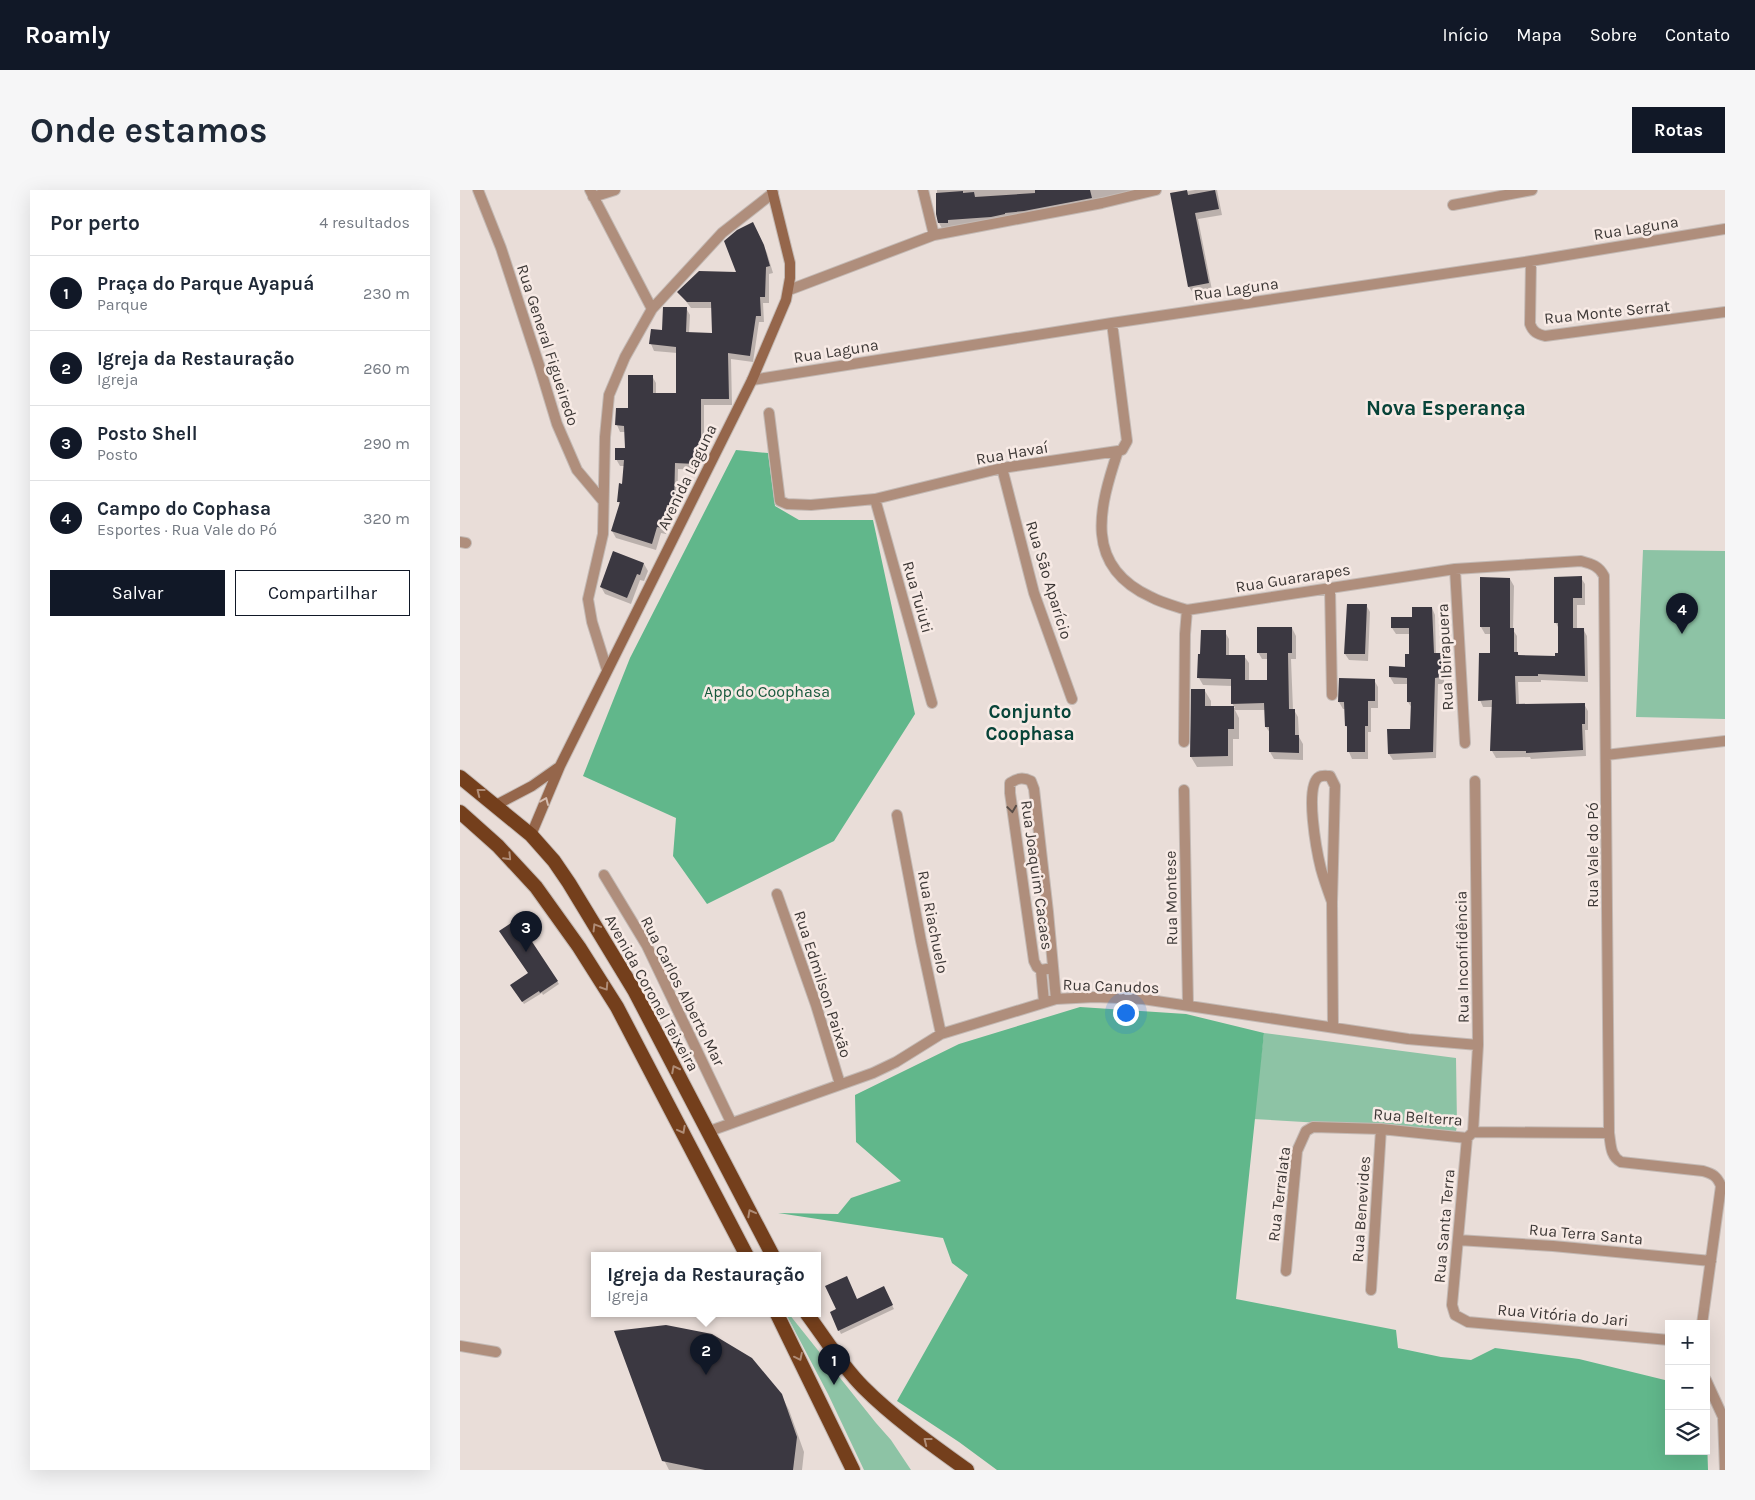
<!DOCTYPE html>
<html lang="pt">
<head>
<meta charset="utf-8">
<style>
	body { margin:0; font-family:Karla,sans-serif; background:#f6f6f7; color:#1f2937 }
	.controls { position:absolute; right:15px; bottom:15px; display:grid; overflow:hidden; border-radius:0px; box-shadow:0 5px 20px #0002 }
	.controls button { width:45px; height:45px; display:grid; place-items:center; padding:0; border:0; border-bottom:1px solid #e0e1e3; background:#fff; color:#1f2937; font:25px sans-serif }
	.you { position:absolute; left:665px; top:822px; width:18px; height:18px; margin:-12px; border:4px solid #fff; border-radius:50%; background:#1a73e8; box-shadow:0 0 0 8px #1a73e833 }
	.badge { display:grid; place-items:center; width:32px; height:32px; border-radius:50%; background:#111827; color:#fff; font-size:16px; font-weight:700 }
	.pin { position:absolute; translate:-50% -41px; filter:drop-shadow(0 1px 2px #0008) }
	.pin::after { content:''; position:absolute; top:26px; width:18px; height:15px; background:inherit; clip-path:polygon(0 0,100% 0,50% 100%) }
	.popup { position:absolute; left:131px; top:1062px; width:230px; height:65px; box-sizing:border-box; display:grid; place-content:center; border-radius:0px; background:#fff; filter:drop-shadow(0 1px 4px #0005); font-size:16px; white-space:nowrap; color:#747a83 }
	.popup b { font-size:19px; color:#1f2937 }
	.popup::after { content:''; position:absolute; left:50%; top:100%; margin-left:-10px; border:10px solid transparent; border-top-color:#fff }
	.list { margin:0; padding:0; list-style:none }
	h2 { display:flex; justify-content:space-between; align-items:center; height:65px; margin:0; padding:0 20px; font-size:21px }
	h2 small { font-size:16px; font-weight:400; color:#747a83 }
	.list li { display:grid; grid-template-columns:32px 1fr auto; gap:15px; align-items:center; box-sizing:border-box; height:75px; padding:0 20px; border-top:1px solid #e0e1e3 }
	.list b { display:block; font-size:19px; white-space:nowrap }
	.list p { margin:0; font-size:16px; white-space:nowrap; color:#747a83 }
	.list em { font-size:16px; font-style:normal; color:#747a83 }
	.actions { display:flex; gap:10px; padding:15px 20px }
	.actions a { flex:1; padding:11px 0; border:1px solid #111827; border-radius:0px; text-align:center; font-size:18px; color:#111827 }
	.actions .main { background:#111827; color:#fff }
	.icon { flex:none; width:28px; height:28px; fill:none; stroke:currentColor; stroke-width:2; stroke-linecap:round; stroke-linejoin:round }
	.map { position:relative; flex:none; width:1265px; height:1280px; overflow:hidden; border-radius:0px }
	header { display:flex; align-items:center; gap:30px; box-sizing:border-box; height:70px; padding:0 25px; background:#111827; color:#fff }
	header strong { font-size:24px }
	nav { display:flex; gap:28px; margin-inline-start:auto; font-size:18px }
	.intro { display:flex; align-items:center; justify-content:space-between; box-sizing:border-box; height:120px; padding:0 30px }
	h1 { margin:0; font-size:35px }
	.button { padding:12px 22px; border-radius:0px; background:#111827; color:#fff; font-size:18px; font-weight:700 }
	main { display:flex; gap:30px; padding:0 30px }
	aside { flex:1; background:#fff; border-radius:0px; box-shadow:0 5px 20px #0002 }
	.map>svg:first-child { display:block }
</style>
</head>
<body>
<header>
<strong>Roamly</strong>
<nav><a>Início</a><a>Mapa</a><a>Sobre</a><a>Contato</a></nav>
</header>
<div class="intro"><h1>Onde estamos</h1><a class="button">Rotas</a></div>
<main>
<aside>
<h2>Por perto<small>4 resultados</small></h2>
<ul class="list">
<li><span class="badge">1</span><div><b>Praça do Parque Ayapuá</b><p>Parque</p></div><em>230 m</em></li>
<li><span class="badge">2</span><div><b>Igreja da Restauração</b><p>Igreja</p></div><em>260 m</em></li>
<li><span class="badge">3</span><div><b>Posto Shell</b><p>Posto</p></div><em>290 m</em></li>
<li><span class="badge">4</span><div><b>Campo do Cophasa</b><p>Esportes · Rua Vale do Pó</p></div><em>320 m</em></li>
</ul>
<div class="actions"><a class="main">Salvar</a><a>Compartilhar</a></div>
</aside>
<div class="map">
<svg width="1265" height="1280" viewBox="0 0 1265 1280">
	<rect width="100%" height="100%" fill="#e9ddd8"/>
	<path fill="#8dc3a5" d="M1183 360 1265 361V529L1176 527Z
		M804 843 996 868 997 936 996 941 793 929Z
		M326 1124H329L416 1233 431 1250 451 1280H404L368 1204Z"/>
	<path fill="#61b78b" d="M276 260 308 263 315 316 339 330H413L455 524 374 651 247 714 213 666 216 628 123 586 170 468Z
		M620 817 726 824 804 843 776 1109 936 1140 938 1158 981 1167 1011 1170 1035 1158 1119 1169 1209 1191V1261H1246V1218L1248 1280H537L499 1252 437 1211 508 1085 492 1073 483 1048 318 1023 378 1024 391 1008 441 991 396 952 395 905 499 854Z"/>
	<path fill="#0003" d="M477 0H691L535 33 491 36V40H483L479 33 477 23Z
		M735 0H757L762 25 738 29 752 100 733 103 729 97 712 4Z
		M297 41 307 63 313 83 309 84V113H303L304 132H299L293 172 271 169 272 215H244V263H241L239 280 218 279 217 322H210L206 344 201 343 196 360 156 348 152 341 160 315 158 311 163 295 165 276H160L156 269 166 259 165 242H160L157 235 192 186 196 193V204H217V163L194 161 191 154 192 141 203 142 226 118 230 125 229 143 253 145 252 118H231L219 102 278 83Z
		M184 374 188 381 184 391 180 390 171 414 145 404 141 397Z
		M1121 388 1125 394V415H1117V439H1123L1127 446 1128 492 1081 490V492H1058L1059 515 1124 514 1128 521V540H1125L1126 566 1071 569 1070 567 1036 568 1032 561 1033 517H1023L1020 510 1032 464 1031 444H1025L1021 437V389H1050L1054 396 1053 440 1057 446V462L1059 466 1096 467 1099 465V439L1096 433Z
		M906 415 910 422 908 471 889 470 885 464Z
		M972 418 975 425 976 465 980 464 984 471V494H978L976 568 933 570 929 564 952 540V518L948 512V494H934L930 487 947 478 951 465 950 444H936L932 438Z
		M832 438 836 446V469H831L833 520H834L838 527 839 547 843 554V570L814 569 810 562V543L806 537V520H775L779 528V549H773V576L737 577 731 567 745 501 751 511V518H775L772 513V496L743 495 739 488 765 442 769 449V466H784L789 473V491H809L808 469H802L798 462Z
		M914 490 918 497V518H911V542H908V569H892L889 562V540L886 536V519H883L879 512Z
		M57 731 99 794 83 805 82 803 64 814 51 795 69 784Z
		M423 1098 434 1119 381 1144 371 1123Z
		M321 1205 329 1220 344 1262 342 1280H209L204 1270Z"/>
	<path fill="#3b3841" d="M575 0H630L632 8 564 21 545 23V24L531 27 488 30V33H478L476 24V3L503 1V3L514 2 515 7 575 3Z
		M727 0 728 5 755 0 759 19 735 23 749 93 728 97 710 3Z
		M293 32 304 55 310 76 306 77 305 107H300L301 126H296L290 166 268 163 269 209H241V257H237L236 274 215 273 214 315H207L203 338 197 337 192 354 151 341 160 312H157L159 293 162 294 164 270H155V258H165L164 236 155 235 156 218H168V185H193V203H216V157L189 154 191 139 202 140 203 117H227L226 142 252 143 251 112H227L217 102 239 81 276 82 264 51 277 40Z
		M153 361 184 373 180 385 177 384 167 408 140 397Z
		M1122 386V408H1113V438H1124L1125 486 1078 484V486H1055L1056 514 1125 513V534H1122L1123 560 1066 563V561H1030L1032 510 1018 511 1019 463H1030V437H1020V387L1050 388V438H1054V462H1058V465L1095 466V463H1098V433H1094V387Z
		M887 414H907L905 464H884Z
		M952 417H972L974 463H981V487L975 488 973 562 928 564 927 539H950L951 512H947V488L929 487V476L945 477V464H949V438H931V427H952Z
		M797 437H832V463H828L829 519H835V545H839V563L809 562V537H805L804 513 771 514V489L737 488 738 464H740L741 440H766V465H785V490H807V463H797Z
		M879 488 915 489V511H908V536H905V562H887V536H885L884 512H878Z
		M731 499H745V516H774V539H768V566L730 567Z
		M57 729 98 791 80 803 79 801 62 812 50 795 68 783 39 741Z
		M387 1086 397 1109 424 1096 433 1115 378 1141 370 1122 376 1119 365 1096Z
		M206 1135 252 1144 292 1168 322 1204 337 1247 333 1280H245L202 1271 154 1141Z"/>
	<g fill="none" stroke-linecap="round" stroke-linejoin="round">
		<defs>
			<path id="minor" d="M18 0 41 58 80 178 97 234 117 280 143 311
				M130 0 192 119
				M463 0 474 45
				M133 7 155 0
				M993 15 1072 0
				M1071 71 1070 134C1073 142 1077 144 1085 146L1265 122
				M329 100 474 45 642 13 696 0
				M292 190 652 133 1071 71 1265 39
				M309 223 320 311 327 314 351 315 415 309 542 278 658 261 662 260 667 251 652 133
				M658 261C639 318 623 376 691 407 702 413 715 416 727 420L995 379 1121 371C1132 374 1139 376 1144 386L1149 943C1151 955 1150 966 1161 972L1243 981C1253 984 1257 986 1261 996L1242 1134
				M542 278 574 403 612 509
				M415 309 472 513
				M0 352 6 353
				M995 379 1005 553
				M870 398 872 505
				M147 480 132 432 128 409 143 344 145 247 149 205 165 167 192 119 262 43 313 3
				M724 552 725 444 727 420
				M1146 565 1265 551
				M724 600 728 815
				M437 625 461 751 481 844
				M144 685 187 756 271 932
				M317 704 356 815 380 894
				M872 712C868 701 864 690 861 679 857 663 844 595 859 587 862 585 867 586 870 586L875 596 872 712 873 837
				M593 778 581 780 577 777 574 771 550 603V593C558 588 563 587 571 591L574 599 588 722 596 809
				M581 780 584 812
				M247 942 413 883 436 872 481 844 596 809 635 807 683 809 948 849 1018 855
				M1013 942 1018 855 1015 591
				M1007 948 992 1115 995 1125 1008 1132 1209 1150
				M998 1050 1093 1056 1251 1071
				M826 1081 837 961 846 941 853 937 921 939 1007 948 1013 942 1149 943
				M911 1100 921 939
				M0 1156 36 1162
				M1246 1190 1263 1227 1265 1280"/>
			<path id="secondary" d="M36 615 72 596 99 577
				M71 645 100 576 292 190 326 110 330 88V73L312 0"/>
			<path id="trunk" d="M0 587 71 645 94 671 109 693 174 800 313 1066
				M0 622 38 656 76 697 119 757 157 817 287 1066
				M317 1124 393 1280
				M347 1124C365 1148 381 1175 403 1197 434 1228 471 1254 507 1280"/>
		</defs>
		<use href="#minor" stroke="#c3b9b4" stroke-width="12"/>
		<use href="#secondary" stroke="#c3b9b4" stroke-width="12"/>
		<use href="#trunk" stroke="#c3b9b4" stroke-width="16"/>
		<use href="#minor" stroke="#af8e7c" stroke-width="10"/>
		<use href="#secondary" stroke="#95664b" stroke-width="10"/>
		<use href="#trunk" stroke="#743f1c" stroke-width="14"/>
	</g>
	<defs><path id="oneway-chevron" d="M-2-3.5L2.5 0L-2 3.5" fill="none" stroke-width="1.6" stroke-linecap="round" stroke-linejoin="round" transform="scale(1.25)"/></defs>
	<g stroke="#af8c76">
		<use href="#oneway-chevron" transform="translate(20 602) rotate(-142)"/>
		<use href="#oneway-chevron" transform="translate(48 667) rotate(46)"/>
		<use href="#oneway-chevron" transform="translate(136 737) rotate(-121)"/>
		<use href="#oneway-chevron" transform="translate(145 797) rotate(57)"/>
		<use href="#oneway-chevron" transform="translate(215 879) rotate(-117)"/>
		<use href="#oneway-chevron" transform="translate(222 940) rotate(62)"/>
		<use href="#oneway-chevron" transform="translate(291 1023) rotate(-118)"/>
		<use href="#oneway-chevron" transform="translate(339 1167) rotate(64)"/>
		<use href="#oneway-chevron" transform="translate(467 1251) rotate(-142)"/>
	</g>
	<use stroke="#d5bcaf" href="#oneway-chevron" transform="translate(85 611) rotate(-67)"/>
	<use stroke="#5a4e48" href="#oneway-chevron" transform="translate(552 619) rotate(82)"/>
	<g text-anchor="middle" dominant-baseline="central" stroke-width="5" stroke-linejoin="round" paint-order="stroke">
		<g font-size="16" fill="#3d3836" stroke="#f7eae5">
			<text transform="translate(1176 38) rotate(-9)">Rua Laguna</text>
			<text transform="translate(776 99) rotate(-8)">Rua Laguna</text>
			<text transform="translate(1147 122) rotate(-6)">Rua Monte Serrat</text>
			<text transform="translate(88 155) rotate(72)">Rua General Figueiredo</text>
			<text transform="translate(376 161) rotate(-9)">Rua Laguna</text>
			<text transform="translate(552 263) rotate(-10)">Rua Havaí</text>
			<text transform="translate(227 287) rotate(-64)">Avenida Laguna</text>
			<text transform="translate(833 388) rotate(-9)">Rua Guararapes</text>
			<text transform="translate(589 390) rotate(73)">Rua São Aparício</text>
			<text transform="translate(458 407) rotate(74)">Rua Tuiuti</text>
			<text transform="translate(985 467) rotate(-93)">Rua Ibirapuera</text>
			<text transform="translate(1132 665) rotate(-90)">Rua Vale do Pó</text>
			<text transform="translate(577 685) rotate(82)">Rua Joaquim Cacaes</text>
			<text transform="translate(711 708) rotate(-91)">Rua Montese</text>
			<text transform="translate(473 732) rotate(79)">Rua Riachuelo</text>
			<text transform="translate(1002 767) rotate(-91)">Rua Inconfidência</text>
			<text transform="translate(363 794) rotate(72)">Rua Edmilson Paixão</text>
			<text transform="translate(651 796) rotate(2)">Rua Canudos</text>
			<text transform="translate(223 801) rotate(63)">Rua Carlos Alberto Mar</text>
			<text transform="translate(192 803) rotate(61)">Avenida Coronel Teixeira</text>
			<text transform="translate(958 927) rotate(4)">Rua Belterra</text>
			<text transform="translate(819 1004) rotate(-83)">Rua Terralata</text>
			<text transform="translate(901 1019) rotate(-86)">Rua Benevides</text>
			<text transform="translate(984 1036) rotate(-85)">Rua Santa Terra</text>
			<text transform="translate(1126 1044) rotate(5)">Rua Terra Santa</text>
			<text transform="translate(1103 1125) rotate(5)">Rua Vitória do Jari</text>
		</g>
		<g font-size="16" fill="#17593c" stroke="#f7eae5">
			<text x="307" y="501">App do Coophasa</text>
		</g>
		<g font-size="19" font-weight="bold" fill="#074338" stroke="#f7eae5">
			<text x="570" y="522">Conjunto<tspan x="570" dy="22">Coophasa</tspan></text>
		</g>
		<g font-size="21" font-weight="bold" fill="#074338" stroke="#f7eae5">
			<text x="986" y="218">Nova Esperança</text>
		</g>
	</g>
</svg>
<div class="controls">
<button>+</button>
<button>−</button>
<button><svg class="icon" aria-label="layers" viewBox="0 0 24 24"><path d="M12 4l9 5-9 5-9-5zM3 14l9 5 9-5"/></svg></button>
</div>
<div class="you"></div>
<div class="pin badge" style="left:374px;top:1195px">1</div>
<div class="pin badge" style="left:246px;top:1185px">2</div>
<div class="popup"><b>Igreja da Restauração</b>Igreja</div>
<div class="pin badge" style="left:66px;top:762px">3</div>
<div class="pin badge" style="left:1222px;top:444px">4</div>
</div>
</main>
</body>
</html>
